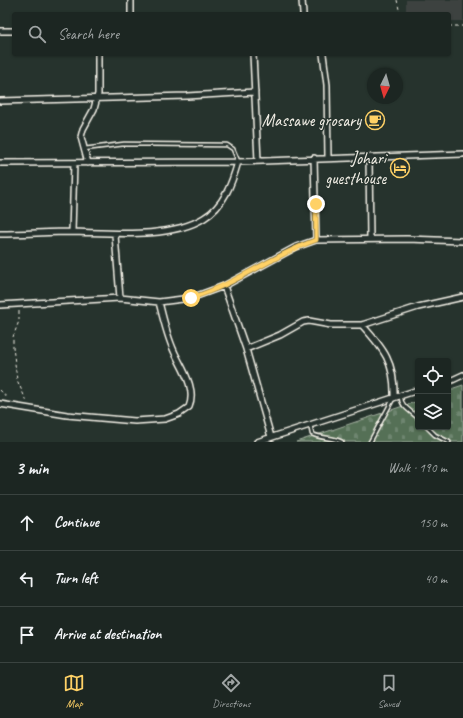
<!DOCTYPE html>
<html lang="en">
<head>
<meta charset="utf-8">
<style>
	body { margin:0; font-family:Caveat,sans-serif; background:#29322f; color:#f1f3f6 }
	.controls { position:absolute; right:12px; bottom:12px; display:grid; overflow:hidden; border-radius:4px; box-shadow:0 1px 3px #0004 }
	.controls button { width:36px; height:36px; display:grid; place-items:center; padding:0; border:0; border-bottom:1px solid #3a4340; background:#1c2622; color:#f1f3f6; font:20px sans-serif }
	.compass { position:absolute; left:367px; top:68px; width:36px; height:36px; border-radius:50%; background:#1c2622; box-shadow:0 1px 3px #0004; rotate:185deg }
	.stop { position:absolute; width:12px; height:12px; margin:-9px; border:3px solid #ffd166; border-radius:50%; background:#fff }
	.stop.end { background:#ffd166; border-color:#fff; box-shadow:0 1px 4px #0008 }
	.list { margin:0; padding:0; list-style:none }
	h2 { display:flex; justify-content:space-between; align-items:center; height:52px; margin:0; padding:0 16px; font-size:17px }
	h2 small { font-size:13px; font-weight:400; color:#a0a5a5 }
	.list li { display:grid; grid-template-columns:26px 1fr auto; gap:12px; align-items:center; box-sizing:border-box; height:56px; padding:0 16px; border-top:1px solid #3a4340 }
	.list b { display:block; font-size:15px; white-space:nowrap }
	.list em { font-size:13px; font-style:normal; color:#a0a5a5 }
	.icon { flex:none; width:22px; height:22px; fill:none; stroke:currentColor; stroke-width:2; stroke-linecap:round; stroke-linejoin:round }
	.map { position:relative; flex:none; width:463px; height:442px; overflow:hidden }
	.search { position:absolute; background:#1c2622; box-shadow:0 1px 3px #0004; left:12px; right:12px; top:12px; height:44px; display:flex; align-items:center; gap:10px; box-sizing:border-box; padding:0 14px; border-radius:4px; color:#a0a5a5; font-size:15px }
	.sheet { height:220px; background:#1c2622 }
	nav { display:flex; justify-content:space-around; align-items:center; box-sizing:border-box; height:56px; border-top:1px solid #3a4340; background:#1c2622; font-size:11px; color:#a0a5a5 }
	nav a { display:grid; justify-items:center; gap:2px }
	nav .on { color:#ffd166 }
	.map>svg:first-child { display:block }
</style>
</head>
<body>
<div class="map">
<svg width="463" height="442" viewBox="0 0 463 442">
	<defs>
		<pattern id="cemetery-stones" width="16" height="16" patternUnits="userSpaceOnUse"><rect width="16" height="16" fill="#557057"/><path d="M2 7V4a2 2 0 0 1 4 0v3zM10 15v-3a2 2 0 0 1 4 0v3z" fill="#6e856f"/></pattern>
	</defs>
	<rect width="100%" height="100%" fill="#26332d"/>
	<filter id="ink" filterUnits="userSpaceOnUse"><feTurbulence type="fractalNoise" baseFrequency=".025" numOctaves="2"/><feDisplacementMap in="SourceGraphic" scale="8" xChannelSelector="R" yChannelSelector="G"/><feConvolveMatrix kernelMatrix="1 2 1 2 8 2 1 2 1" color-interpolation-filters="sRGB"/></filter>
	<g filter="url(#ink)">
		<path fill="#3c4240" d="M406 0H463V21H449V14H406Z"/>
		<path fill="url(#cemetery-stones)" stroke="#a4b0a0" d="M463 385V442H296L418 401V427H448V390Z"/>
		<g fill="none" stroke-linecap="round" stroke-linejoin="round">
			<defs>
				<path id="lane" d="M84 149 124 144 227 145 233 149 238 161
					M401 396C400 406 411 411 418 418
					M310 424 312 434C322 439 333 437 342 442
					M427 427 435 435 449 442
					M370 442 393 399"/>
				<path id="street" d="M302 0 303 14
					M131 14V0
					M0 31H14
					M253 54 258 161
					M323 54 327 85 328 158
					M0 101 187 96 255 92
					M369 157 370 239
					M314 158 316 240
					M0 163 238 162 463 154
					M88 163 81 137 83 129 94 109 98 94V54
					M72 232 74 163
					M0 234C24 234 49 232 73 232 112 233 170 239 204 218 224 206 232 183 238 162
					M115 235 120 298
					M224 286 246 349 271 437
					M0 305 120 298 159 302 191 298 224 286 296 247 316 240 407 239 463 241
					M362 325C384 349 395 363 394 397
					M246 349 280 335 303 322 309 321 331 325H362L418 307 463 297
					M448 382 463 375
					M0 404 67 415 135 421 165 419 179 414 189 407C197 388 181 367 174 351 167 336 163 318 159 302
					M257 442 418 390"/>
			</defs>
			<use href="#lane" stroke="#f4f1e8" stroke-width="5.5"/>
			<use href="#street" stroke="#f4f1e8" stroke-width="8"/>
			<path stroke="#f4f1e8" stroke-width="1" stroke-dasharray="3 3" stroke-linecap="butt" d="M397 0 400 14
				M449 26H463
				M19 311V321L13 337V347L17 380 27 402
				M0 390 8 399"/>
			<use href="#lane" stroke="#26332d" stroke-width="2.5"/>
			<use href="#street" stroke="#26332d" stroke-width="5"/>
		</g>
	</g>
	<g fill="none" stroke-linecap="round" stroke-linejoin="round" filter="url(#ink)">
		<path stroke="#ffd166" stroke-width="5" d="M191 298C235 285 273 255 316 240V204"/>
	</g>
	<defs>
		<symbol id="cafe-ring" viewBox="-11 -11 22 22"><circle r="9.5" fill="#26332d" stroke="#ffd166" stroke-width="1.5"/><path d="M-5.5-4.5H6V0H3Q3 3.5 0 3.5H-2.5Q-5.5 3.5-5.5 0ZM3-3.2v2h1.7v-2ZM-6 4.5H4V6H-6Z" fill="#ffd166"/></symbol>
		<symbol id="hotel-ring" viewBox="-11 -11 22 22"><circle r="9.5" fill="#26332d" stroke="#ffd166" stroke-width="1.5"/><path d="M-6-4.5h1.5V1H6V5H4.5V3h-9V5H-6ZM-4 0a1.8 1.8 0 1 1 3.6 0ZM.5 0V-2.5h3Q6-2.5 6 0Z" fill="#ffd166"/></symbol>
	</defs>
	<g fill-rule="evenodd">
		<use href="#cafe-ring" x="364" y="109" width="22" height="22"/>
		<use href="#hotel-ring" x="389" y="157" width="22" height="22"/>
	</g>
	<g text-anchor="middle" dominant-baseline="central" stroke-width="3" stroke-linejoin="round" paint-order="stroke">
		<g font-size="17" fill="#f4f1e8" stroke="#26332d" text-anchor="end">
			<text x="361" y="120">Massawe grosary</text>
			<text x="386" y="158">Johari<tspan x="386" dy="20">guesthouse</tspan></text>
		</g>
	</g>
</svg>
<div class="controls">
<button><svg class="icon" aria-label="locate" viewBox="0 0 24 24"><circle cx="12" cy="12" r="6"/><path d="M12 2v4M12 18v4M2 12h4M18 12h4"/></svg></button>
<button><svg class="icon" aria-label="layers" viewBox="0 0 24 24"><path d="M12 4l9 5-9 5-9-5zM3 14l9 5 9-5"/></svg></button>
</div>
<svg class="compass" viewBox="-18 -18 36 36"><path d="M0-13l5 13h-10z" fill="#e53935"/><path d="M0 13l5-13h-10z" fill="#a0a5a5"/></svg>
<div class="stop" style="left:191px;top:298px"></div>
<div class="stop end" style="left:316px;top:204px"></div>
<div class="search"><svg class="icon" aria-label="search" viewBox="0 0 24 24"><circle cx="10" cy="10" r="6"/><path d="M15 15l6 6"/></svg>Search here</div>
</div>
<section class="sheet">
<h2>3 min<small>Walk · 190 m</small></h2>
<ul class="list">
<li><svg class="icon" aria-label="ahead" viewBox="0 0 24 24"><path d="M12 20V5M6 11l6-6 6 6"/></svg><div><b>Continue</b></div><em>150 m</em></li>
<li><svg class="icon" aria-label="left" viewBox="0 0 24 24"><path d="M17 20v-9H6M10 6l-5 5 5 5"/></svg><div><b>Turn left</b></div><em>40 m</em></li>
<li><svg class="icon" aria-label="arrive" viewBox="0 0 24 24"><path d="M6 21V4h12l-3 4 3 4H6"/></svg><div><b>Arrive at destination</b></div></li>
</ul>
</section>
<nav>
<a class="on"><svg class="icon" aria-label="map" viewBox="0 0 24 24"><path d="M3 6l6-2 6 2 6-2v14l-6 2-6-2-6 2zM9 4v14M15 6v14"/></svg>Map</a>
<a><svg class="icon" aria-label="directions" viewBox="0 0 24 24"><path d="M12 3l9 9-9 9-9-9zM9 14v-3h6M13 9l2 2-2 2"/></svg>Directions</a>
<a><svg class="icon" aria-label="saved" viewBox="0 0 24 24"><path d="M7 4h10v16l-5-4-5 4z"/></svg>Saved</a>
</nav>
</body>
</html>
